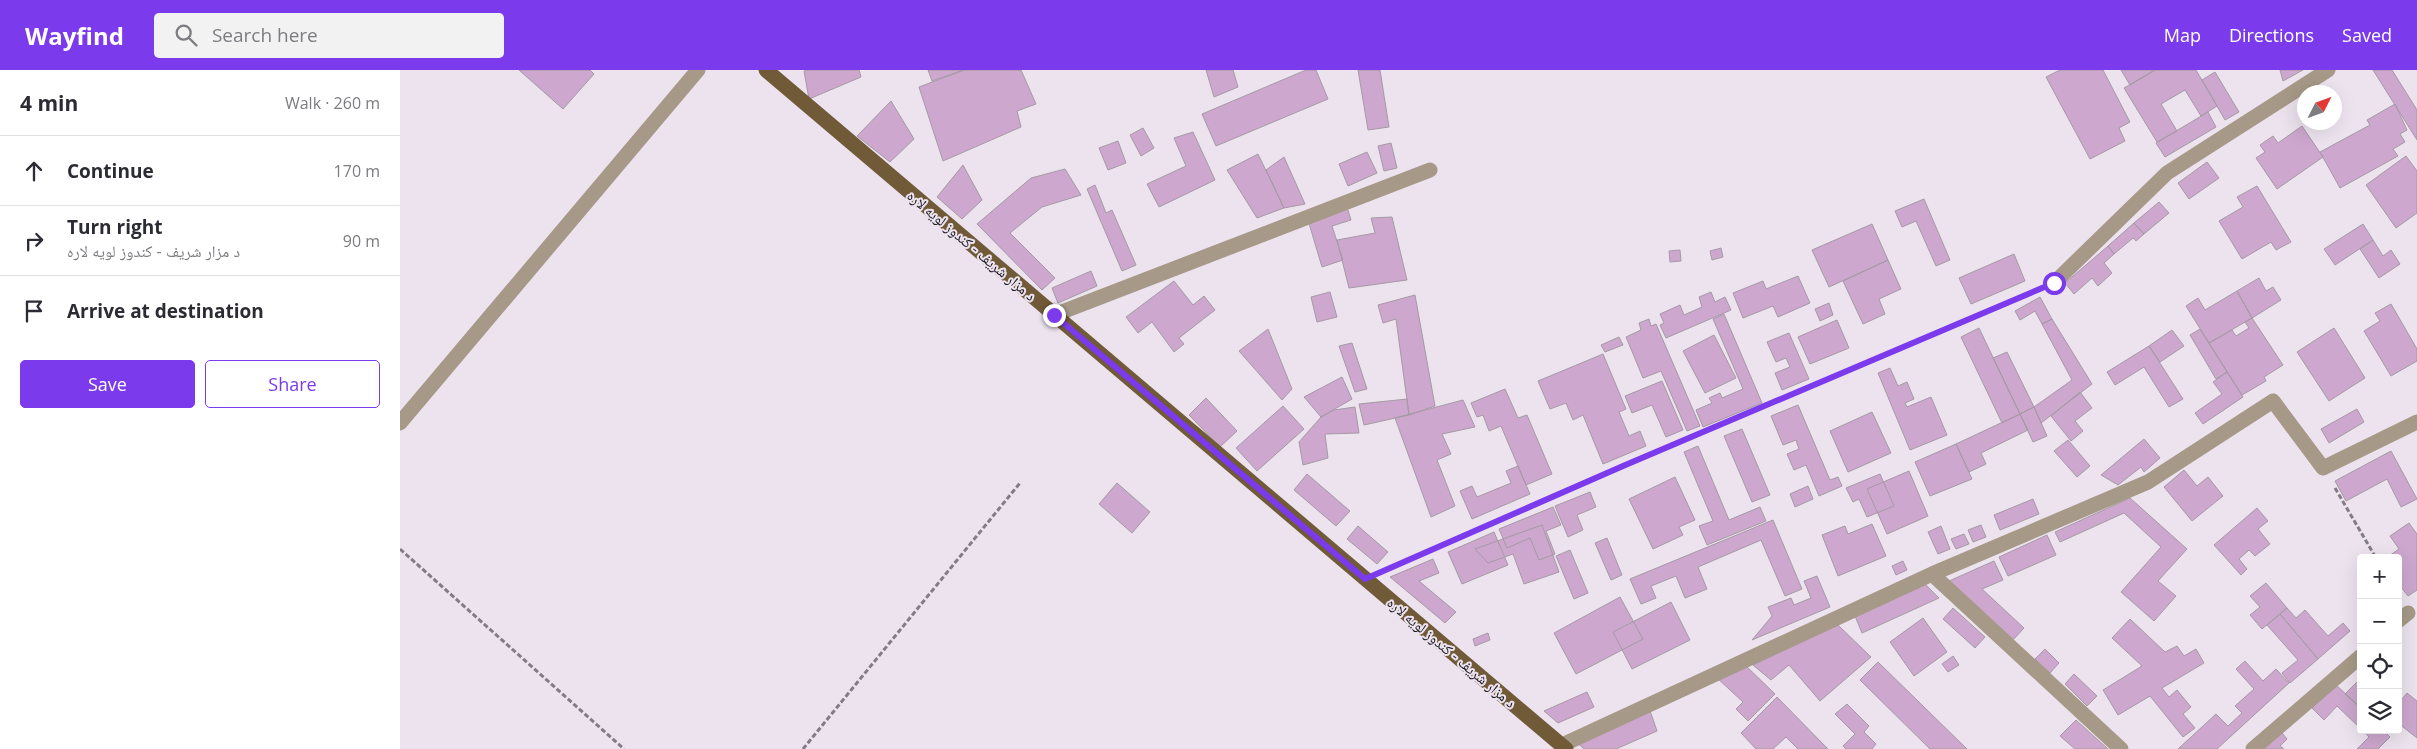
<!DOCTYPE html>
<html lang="en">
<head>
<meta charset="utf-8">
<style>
	body { margin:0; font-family:"Open Sans","Noto Naskh Arabic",sans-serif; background:#f2f2f3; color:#2b2b33 }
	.controls { position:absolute; right:15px; bottom:15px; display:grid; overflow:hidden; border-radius:5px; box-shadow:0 5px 20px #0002 }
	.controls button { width:45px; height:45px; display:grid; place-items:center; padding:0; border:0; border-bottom:1px solid #e1e1e2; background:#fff; color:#2b2b33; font:25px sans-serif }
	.compass { position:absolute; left:1897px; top:15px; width:45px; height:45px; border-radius:50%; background:#fff; box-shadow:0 5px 20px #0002; rotate:48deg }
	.stop { position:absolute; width:15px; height:15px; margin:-11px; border:4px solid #7c3aed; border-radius:50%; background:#fff }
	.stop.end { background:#7c3aed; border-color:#fff; box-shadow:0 1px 5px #0008 }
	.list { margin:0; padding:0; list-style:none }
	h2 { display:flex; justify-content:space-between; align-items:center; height:65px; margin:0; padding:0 20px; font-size:21px }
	h2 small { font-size:16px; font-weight:400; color:#7c7c81 }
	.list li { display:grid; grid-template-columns:32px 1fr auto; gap:15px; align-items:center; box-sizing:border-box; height:70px; padding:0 20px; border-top:1px solid #e1e1e2 }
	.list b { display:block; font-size:19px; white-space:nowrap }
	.list p { margin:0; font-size:16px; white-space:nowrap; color:#7c7c81 }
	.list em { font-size:16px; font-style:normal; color:#7c7c81 }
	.actions { display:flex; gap:10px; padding:15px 20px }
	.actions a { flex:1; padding:11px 0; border:1px solid #7c3aed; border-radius:5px; text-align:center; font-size:18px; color:#7c3aed }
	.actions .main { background:#7c3aed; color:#fff }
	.icon { flex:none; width:28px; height:28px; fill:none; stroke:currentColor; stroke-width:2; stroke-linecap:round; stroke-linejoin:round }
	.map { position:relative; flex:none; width:2017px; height:679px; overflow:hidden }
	header { display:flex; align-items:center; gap:30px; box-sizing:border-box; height:70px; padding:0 25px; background:#7c3aed; color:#fff }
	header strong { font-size:24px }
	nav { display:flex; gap:28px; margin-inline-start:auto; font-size:18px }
	.search { width:350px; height:45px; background:#f2f2f3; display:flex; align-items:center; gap:12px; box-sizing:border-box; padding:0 18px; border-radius:5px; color:#7c7c81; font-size:19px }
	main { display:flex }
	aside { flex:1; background:#fff }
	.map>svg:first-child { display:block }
</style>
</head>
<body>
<header>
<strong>Wayfind</strong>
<div class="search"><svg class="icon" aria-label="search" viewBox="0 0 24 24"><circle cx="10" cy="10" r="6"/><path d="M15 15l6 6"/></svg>Search here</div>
<nav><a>Map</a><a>Directions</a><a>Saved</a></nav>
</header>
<main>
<aside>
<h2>4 min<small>Walk · 260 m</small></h2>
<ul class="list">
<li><svg class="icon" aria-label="ahead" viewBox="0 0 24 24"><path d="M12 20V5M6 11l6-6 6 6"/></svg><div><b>Continue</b></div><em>170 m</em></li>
<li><svg class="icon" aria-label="right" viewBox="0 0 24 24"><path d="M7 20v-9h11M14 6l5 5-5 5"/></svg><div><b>Turn right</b><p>د مزار شریف - کندوز لویه لاره</p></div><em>90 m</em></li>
<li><svg class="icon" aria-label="arrive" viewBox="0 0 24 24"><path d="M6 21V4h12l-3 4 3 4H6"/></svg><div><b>Arrive at destination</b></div></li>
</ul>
<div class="actions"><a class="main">Save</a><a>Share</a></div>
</aside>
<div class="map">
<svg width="2017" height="679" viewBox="0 0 2017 679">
	<rect width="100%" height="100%" fill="#ece3ef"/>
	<path fill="#cda7ce" stroke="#a49aa4" d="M119 0H190L194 4 163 39Z
		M407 0H459L461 7 409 29 404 1Z
		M528 0H564L532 11Z
		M564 0H621L636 34 617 41 621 57 543 91 519 17Z
		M806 0H833L838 17 814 27Z
		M906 0H916L928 29 816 76 802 44Z
		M958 0H980L989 57 968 60Z
		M1660 0H1703L1730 52 1719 58 1725 71 1690 89 1646 7Z
		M1721 0H1755L1730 15Z
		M1755 0H1796L1817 36 1801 46 1785 20 1761 34 1777 61 1757 72 1724 18Z
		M1880 0H1903L1883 11Z
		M1973 0H1992L2017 40V70Z
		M1815 2 1839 42 1825 50 1802 10Z
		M491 31 514 69 490 92 457 66Z
		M1995 34 2007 60 2000 64 2005 72 1993 79 1998 86 1940 118 1920 82 1970 55 1967 50Z
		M1808 42 1816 57 1765 87 1756 73Z
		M1902 56 1923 87 1877 119 1856 88 1865 82 1860 75 1873 66 1878 73Z
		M743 58 754 78 741 86 730 65Z
		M793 62 815 110 759 137 747 114 786 96 774 68Z
		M718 71 726 93 708 100 699 78Z
		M991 73 997 98 984 101 978 76Z
		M967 82 977 103 948 116 939 94Z
		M858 84 884 138 857 148 827 100Z
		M2006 86 2017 101V143L1996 158 1966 115Z
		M884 87 905 134 884 138 866 100Z
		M1807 92 1819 108 1789 129 1778 113Z
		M563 95 582 130 562 149 537 127Z
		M665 99 681 125 642 137 610 163 655 208 642 220 577 154 631 108Z
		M695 115 706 143 712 140 736 195 722 201 687 119Z
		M1857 116 1891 172 1876 180 1871 172 1842 189 1819 151 1843 137 1837 127Z
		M1524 129 1550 190 1536 196 1516 151 1502 157 1495 141Z
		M1759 132 1769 143 1744 164 1734 153Z
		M947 137 951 150 932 156 943 190 922 197 908 150Z
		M992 147 1007 210 949 218 937 170 975 163 971 148Z
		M1734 153 1744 164 1736 171 1733 168 1714 184 1708 176Z
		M1472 154 1488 190 1429 217 1412 180Z
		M1963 154 1973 170 1935 195 1924 179Z
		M1973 170 1983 186 1991 180 2000 194 1979 208 1960 179Z
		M1708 176 1714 184 1704 193 1712 203 1698 216 1692 208 1674 224 1665 213Z
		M1321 178 1323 187 1312 190 1310 181Z
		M1280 180 1281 191 1270 192 1269 181Z
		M1614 184 1625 211 1571 234 1559 208Z
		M1488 190 1501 219 1479 229 1485 244 1463 254 1443 211Z
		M691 201 697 216 658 233 652 218Z
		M1398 206 1410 233 1378 247 1373 236 1343 248 1333 223 1363 211 1366 219Z
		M1859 208 1866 221 1873 217 1881 230 1852 248 1837 221Z
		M774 211 793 235 804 226 815 240 779 268 784 274 774 282 752 252 738 263 726 247Z
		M1837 221 1852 248 1809 273 1786 236 1798 228 1805 240Z
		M930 222 937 247 917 252 911 227Z
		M1311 222 1315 232 1325 227 1331 240 1266 268 1260 255 1264 253 1260 244 1280 235 1284 245 1302 237 1299 227Z
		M1015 225 1035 336 1009 345 996 249 983 253 978 235Z
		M1640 227 1652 249 1642 254 1635 241 1620 250 1615 241Z
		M1429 233 1433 245 1420 251 1415 239Z
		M1991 234 2017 279V291L1991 306 1964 261 1980 251 1975 243Z
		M1324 244 1362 333 1303 357 1296 340 1312 333 1309 328 1320 323 1322 328 1343 319 1313 249Z
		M1852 248 1883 295 1864 307 1866 311 1842 325 1809 273 1832 260 1836 266 1849 258 1845 252Z
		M1249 249 1251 256 1256 254 1300 356 1287 361 1261 301 1243 308 1226 267 1241 260 1239 253Z
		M1652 249 1692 314 1641 353 1634 337 1672 310 1642 254Z
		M1437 250 1449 278 1410 294 1398 267Z
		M1579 258 1620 344 1602 353 1561 267Z
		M1934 258 1965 308 1929 331 1897 282Z
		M868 259 892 319 882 330 839 281Z
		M1800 259 1827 302 1816 309 1790 265Z
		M1772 260 1784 276 1760 292 1749 276Z
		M1389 263 1409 309 1382 320 1375 303 1390 297 1386 288 1376 292 1367 272Z
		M1314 265 1336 308 1305 323 1283 281Z
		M1219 267 1223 275 1205 282 1201 275Z
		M952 273 967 319 955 322 939 276Z
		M1749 276 1783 329 1769 337 1744 297 1715 315 1707 302Z
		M1607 282 1634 337 1620 344 1593 288Z
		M1203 284 1226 339 1219 342 1229 366 1240 361 1246 376 1203 394 1183 345 1173 350 1166 333 1150 339 1138 311Z
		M1490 298 1498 316 1507 312 1514 329 1505 333 1507 337 1531 327 1547 365 1510 380 1478 303Z
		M1827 302 1843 327 1803 354 1795 343 1822 324 1813 312Z
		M942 307 952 329 921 347 904 327Z
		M1262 311 1283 360 1266 367 1252 335 1232 343 1225 326Z
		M1105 319 1118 348 1127 345 1152 404 1126 415 1101 356 1089 361 1083 345 1077 347 1071 333Z
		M1680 322 1692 338 1675 351 1683 361 1671 371 1651 346Z
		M806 328 837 361 820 377 789 345Z
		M1007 329 1009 345 964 355 959 334Z
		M1063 330 1075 357 1042 364 1051 384 1037 390 1055 436 1031 447 995 348Z
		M1398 335 1430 410 1438 407 1442 416 1419 426 1406 395 1394 400 1387 384 1399 379 1396 370 1383 375 1371 346Z
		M883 336 904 359 857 401 836 378Z
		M955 337 959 363 925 364 928 388 903 395 899 372 921 347 934 340Z
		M1634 337 1647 366 1633 372 1620 344Z
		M1957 339 1964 352 1929 373 1921 359Z
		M1472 342 1491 383 1448 402 1430 361Z
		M1620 344 1628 360 1581 383 1586 394 1569 402 1556 374Z
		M1342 359 1370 425 1352 432 1324 366Z
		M1744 369 1760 388 1744 402 1741 397 1718 415 1701 405Z
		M1668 370 1690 396 1677 407 1654 381Z
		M1556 374 1572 409 1530 426 1515 392Z
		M1298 376 1329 450 1360 437 1366 451 1307 475 1299 456 1313 451 1284 382Z
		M1991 381 2017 429 2001 437 1987 409 1946 431 1935 411Z
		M1118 396 1130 424 1072 449 1060 421 1072 416 1077 427 1111 413 1106 401Z
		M1784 400 1797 416 1808 407 1823 426 1792 451 1764 417Z
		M1509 401 1528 446 1487 464 1467 419Z
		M907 404 950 441 936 456 894 420Z
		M1480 404 1494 436 1467 447 1459 429 1453 432 1446 418Z
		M1275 407 1295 450 1279 457 1283 465 1253 479 1229 429Z
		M717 413 750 442 732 463 699 434Z
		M1408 416 1413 429 1395 437 1390 424Z
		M1190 422 1196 437 1177 445 1183 460 1168 467 1155 436Z
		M1730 428 1787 479 1758 511 1776 526 1754 551 1721 522 1761 477 1724 443 1660 472 1655 462Z
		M1633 429 1639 444 1600 460 1594 445Z
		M1153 437 1161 455 1146 461 1155 484 1139 490 1130 468 1107 478 1099 459Z
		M1857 438 1868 451 1858 459 1870 474 1855 486 1849 480 1839 489 1847 499 1841 505 1814 475Z
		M1373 450 1402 519 1385 526 1361 470 1298 497 1307 519 1285 528 1276 506 1251 516 1256 528 1241 534 1230 509Z
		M2009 453 2017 464V520L2008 526 1998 513V488H1986L1999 479 1990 466Z
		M1472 454 1486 486 1438 506 1422 465 1445 456 1448 464Z
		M1142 455 1159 502 1124 514 1113 484 1088 493 1075 479Z
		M1581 455 1586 467 1573 472 1568 460Z
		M958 456 988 482 977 494 947 469Z
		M1541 456 1550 479 1538 484 1528 462Z
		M1094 462 1108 495 1062 514 1048 482Z
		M1564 464 1569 474 1556 479 1551 469Z
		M1647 465 1656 485 1608 506 1599 487Z
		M1207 468 1222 505 1211 510 1195 473Z
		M1170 480 1188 523 1174 529 1156 486Z
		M1033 489 1039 503 1019 511 1056 542 1045 553 990 507Z
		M1503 491 1507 500 1496 505 1492 496Z
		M1594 491 1603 510 1582 519 1624 558 1613 570 1549 511Z
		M1417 506 1430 537 1352 570 1372 546 1368 537 1391 528 1394 535 1411 528 1404 511Z
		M1866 513 1887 538 1862 559 1850 545 1860 537 1850 526Z
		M1525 514 1539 528 1462 563 1455 546Z
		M1220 527 1243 569 1176 604 1154 563Z
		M1271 532 1290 570 1232 599 1213 562Z
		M1553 538 1585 567 1575 578 1543 549Z
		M1887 538 1896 548 1905 540 1928 566 1943 553 1950 561 1918 589 1880 544Z
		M1880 544 1918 589 1890 613 1882 603 1898 590 1867 555Z
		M1523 548 1547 582 1514 606 1490 572Z
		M1730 549 1765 582 1777 576 1784 586 1796 579 1804 593 1762 618 1769 627 1777 620 1791 637 1783 644 1795 658 1783 667 1750 626 1718 645 1703 620 1742 596 1712 568Z
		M1438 555 1471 587 1420 631 1389 595 1371 610 1353 595Z
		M1088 563 1090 570 1075 576 1073 569Z
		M1645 579 1659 593 1650 603 1635 589Z
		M1553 586 1559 595 1548 602 1542 594Z
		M1845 591 1863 611 1876 599 1889 613 1817 679H1778L1816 644 1828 656 1842 643 1835 636 1854 619 1836 599Z
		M1478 592 1567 679H1530L1460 610Z
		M1344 594 1375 624 1348 651 1336 639 1343 632 1316 607Z
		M1674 604 1697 626 1687 636 1665 614Z
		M1961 608V638L1945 624Z
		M1935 614 1961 638V659L1937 636 1924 650 1912 638Z
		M1187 622 1194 637 1158 653 1144 641Z
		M2007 623 2017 631V668L1998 653V634Z
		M1377 627 1428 679H1398L1386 667 1373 679H1356L1341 663Z
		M1447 634 1469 656 1464 662 1476 674 1472 679H1446L1443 676 1455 664 1435 644Z
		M1248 635 1257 661 1216 679H1184L1172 668Z
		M1676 650 1708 679H1675L1660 666Z
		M1963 660H1983L1990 667 1978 679H1957L1969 667Z
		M1882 663 1887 669 1880 676 1884 679H1863Z"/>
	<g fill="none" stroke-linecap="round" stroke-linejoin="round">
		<path stroke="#827c85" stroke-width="3" stroke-dasharray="5 2.5" stroke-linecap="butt" d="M1935 418 1976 488
			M0 479 224 679
			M989 499 1223 396 1633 222
			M403 679 620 413"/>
		<path stroke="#a69987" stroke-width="15" d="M1654 213 1767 103 1928 0
			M654 245 1030 100
			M0 353 298 0
			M1532 504 1721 679
			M1998 551 2008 543
			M1162 675 1532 504 1748 412 1873 331 1923 398 2017 352
			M1853 679 1961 586"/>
		<path stroke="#715a37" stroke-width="15" d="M366 0 1166 679"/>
	</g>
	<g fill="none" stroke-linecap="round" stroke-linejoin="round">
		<path stroke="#7c3aed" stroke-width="6" d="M654 245 965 509 1223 396 1654 213"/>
	</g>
	<g text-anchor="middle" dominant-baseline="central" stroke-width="4" stroke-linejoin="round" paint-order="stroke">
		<g font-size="15" fill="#211e23" stroke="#ece3ef">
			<text transform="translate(572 175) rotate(40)">د مزار شریف - کندوز لویه لاره</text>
			<text transform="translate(1052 582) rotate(40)">د مزار شریف - کندوز لویه لاره</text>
		</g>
	</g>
</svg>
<div class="controls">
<button>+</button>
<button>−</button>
<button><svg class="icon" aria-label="locate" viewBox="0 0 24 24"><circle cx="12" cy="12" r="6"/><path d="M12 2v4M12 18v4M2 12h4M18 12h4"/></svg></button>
<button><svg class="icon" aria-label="layers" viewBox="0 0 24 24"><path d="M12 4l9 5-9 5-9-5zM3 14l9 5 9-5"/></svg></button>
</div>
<svg class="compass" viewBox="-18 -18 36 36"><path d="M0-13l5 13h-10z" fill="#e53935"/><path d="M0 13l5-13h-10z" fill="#7c7c81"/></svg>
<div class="stop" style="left:1654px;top:213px"></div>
<div class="stop end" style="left:654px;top:245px"></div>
</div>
</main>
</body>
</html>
